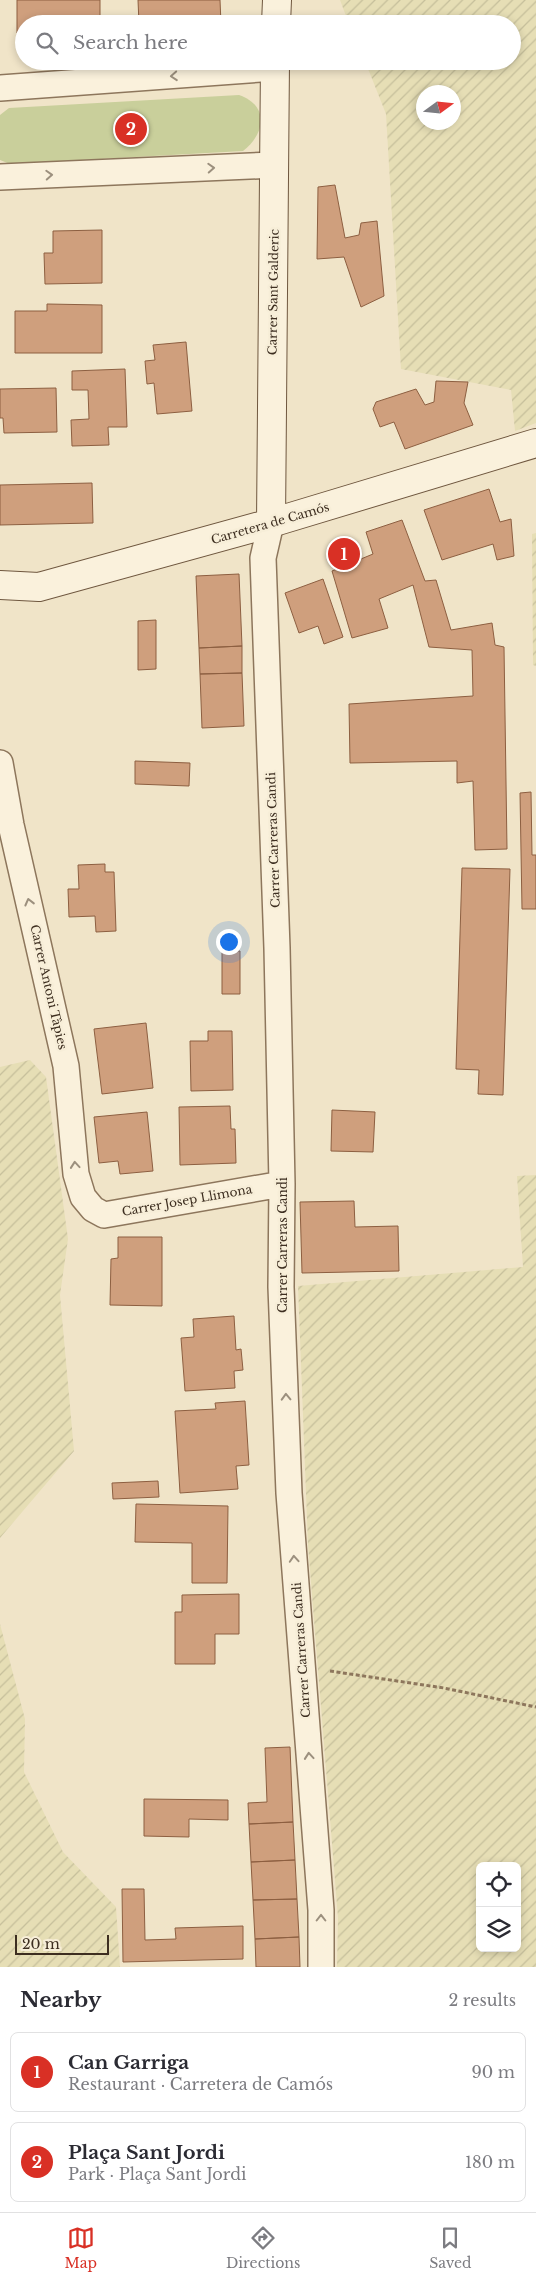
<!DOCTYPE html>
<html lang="en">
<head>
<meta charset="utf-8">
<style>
	body { margin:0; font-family:"Libre Baskerville",serif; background:#f2f2f3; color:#2b2b33 }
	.controls { position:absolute; right:15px; bottom:15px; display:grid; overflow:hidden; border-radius:8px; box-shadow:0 2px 8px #0003 }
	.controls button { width:45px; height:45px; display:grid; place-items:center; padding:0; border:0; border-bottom:1px solid #e1e1e2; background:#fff; color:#2b2b33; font:25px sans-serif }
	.compass { position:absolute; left:416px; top:85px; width:45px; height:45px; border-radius:50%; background:#fff; box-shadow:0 2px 8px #0003; rotate:75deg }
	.scale { position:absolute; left:15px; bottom:12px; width:94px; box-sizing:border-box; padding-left:5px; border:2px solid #3d2e20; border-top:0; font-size:14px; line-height:18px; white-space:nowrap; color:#3d2e20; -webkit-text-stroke:4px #f7eed8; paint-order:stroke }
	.you { position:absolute; left:228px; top:941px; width:18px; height:18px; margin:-12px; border:4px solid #fff; border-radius:50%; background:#1a73e8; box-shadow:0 0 0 8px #1a73e833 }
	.badge { display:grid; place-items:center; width:32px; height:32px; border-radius:50%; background:#d93025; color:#fff; font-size:16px; font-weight:700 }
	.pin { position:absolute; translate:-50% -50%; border:2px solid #fff; box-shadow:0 1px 5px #0006 }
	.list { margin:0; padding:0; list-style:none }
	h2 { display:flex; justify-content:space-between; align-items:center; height:65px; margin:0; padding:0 20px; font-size:21px }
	h2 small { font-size:16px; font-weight:400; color:#7c7c81 }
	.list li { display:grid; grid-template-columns:32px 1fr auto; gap:15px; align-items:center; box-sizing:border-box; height:80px; margin:0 10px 10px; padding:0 10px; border:1px solid #e1e1e2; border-radius:8px }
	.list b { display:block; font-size:19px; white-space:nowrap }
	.list p { margin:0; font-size:16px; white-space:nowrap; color:#7c7c81 }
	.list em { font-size:16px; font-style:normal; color:#7c7c81 }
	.icon { flex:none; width:28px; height:28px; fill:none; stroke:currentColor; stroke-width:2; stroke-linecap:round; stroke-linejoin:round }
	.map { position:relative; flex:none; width:536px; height:1967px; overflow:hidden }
	.search { position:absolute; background:#fff; box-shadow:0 2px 8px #0003; left:15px; right:15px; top:15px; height:55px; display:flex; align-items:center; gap:12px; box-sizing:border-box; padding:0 18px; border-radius:28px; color:#7c7c81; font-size:19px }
	.sheet { height:245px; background:#fff }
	nav { display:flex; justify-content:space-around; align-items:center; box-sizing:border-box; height:70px; border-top:1px solid #e1e1e2; background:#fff; font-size:14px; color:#7c7c81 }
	nav a { display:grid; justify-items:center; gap:2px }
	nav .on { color:#d93025 }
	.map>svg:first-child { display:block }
</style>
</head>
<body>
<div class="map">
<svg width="536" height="1967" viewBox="0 0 536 1967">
	<defs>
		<pattern id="farmland-furrows" width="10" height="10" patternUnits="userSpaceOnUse" patternTransform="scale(1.25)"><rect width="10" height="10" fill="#e6deb5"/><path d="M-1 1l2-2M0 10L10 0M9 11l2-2" fill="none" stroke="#c6bf9b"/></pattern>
	</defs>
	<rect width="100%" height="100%" fill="#f0e4c8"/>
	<path fill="url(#farmland-furrows)" fill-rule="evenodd" d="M340 0H536V423L515 431 511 390 401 369 386 114 365 61H512V24H349ZM454 92V122H424V92Z
		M536 533V666L533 665 532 534Z
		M30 1060 46 1077 68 1239 60 1295 74 1451 0 1538V1067Z
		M536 1175V1967H337L338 1918 308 1545 298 1286 523 1267 517 1176ZM480 1866H517V1948H480Z
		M0 1624 25 1719 24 1772 63 1852 116 1907 120 1967H0Z"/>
	<path fill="#c9cf9b" d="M239 95C270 106 265 134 243 151L10 164 0 160V115L9 108Z"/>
	<path fill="#cf9f7d" stroke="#8d5f41" d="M17 0H100V24H24V33H17Z
		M138 0H220L221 24H139Z
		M335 185 345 238 359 235 361 223 377 221 384 296 361 307 344 257 317 259 318 187Z
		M102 230V283L45 284 44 253H53V231Z
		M47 304 102 305V353H15V311H47Z
		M186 342 192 411 157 414 154 383 147 384 145 361 155 360 153 345Z
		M125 369 127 427H108L109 445 72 446 71 420 89 419 88 390H72V371Z
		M436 381 468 382 464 403 473 425 405 449 394 422 380 427 373 409 376 402 416 389 425 405 434 402Z
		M56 388 57 432 4 433 3 418H0V389Z
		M92 483 93 523 0 525V485Z
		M489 489 500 522 511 519 514 556 497 560 493 544 442 560 424 510Z
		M402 520 425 581 436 580 451 630 492 623 495 645 504 647 507 849 475 850 473 781 457 783V761L350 763 349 704 473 696 472 650 429 647 413 585 379 599 388 628 352 638 332 571 373 554 366 532Z
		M239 574 242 646 199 648 196 576Z
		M323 579 343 637 324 644 318 626 299 633 285 593Z
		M156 620V669L138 670V621Z
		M242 646V673L200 674 199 648Z
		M242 673 244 726 202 728 200 674Z
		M135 761 190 763 189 786 135 784Z
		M531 792 532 855H536V909H522L520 793Z
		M105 864V872H114L116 931 96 932 95 916 69 917 68 889H79L78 865Z
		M462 868 510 869 503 1095 478 1094 479 1070 456 1069Z
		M222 951H240V994H222Z
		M146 1023 153 1088 102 1094 94 1029Z
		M208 1031H232L233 1090 191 1091 190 1041H208Z
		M230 1106 231 1129H235L236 1163 180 1165 179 1107Z
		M332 1110 375 1112 373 1152 331 1151Z
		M147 1112 153 1171 120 1174 118 1161 99 1163 94 1117Z
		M354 1201 355 1227 398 1226 399 1271 302 1273 300 1202Z
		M118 1237H162V1306L110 1305 111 1259 118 1258Z
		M234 1316 236 1350 241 1349 243 1370 234 1371 235 1388 185 1391 181 1338 194 1337 193 1319Z
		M245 1401 249 1465 236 1466 238 1489 180 1493 175 1411 216 1409 215 1403Z
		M158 1481 159 1497 113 1499 112 1483Z
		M136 1504 228 1506 227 1583H192V1543L135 1542Z
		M239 1594V1634H215V1664H175V1612H182V1595Z
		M290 1747 293 1822 249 1824 248 1803 267 1802 265 1748Z
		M144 1799 228 1800V1820L189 1819V1837L144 1836Z
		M293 1822 295 1860 251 1862 249 1824Z
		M295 1860 297 1899 253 1900 251 1862Z
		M122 1889H144L145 1940 176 1939 175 1928 243 1926V1959L123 1962Z
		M297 1899 299 1937 255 1939 253 1900Z
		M299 1937 300 1967H256L255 1939Z"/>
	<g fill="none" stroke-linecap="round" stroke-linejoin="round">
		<defs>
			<path id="street" d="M0 88 275 68
				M0 177 274 165
				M271 523 263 558 277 948 282 1184 281 1287 289 1493 321 1910V1967
				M0 763 11 825 66 1066 76 1174 83 1197 93 1209 104 1215 282 1184"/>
			<path id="secondary" d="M276 24 277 0
				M271 523 275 61
				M0 585 39 587 271 523 536 443"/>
		</defs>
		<use href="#street" stroke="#8d765c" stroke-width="28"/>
		<use href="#secondary" stroke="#6f573f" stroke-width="30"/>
		<path stroke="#8d765c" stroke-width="3" stroke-dasharray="4 2.5" stroke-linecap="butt" d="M330 1671 444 1688 536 1707"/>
		<use href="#street" stroke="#faf1dc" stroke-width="25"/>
		<use href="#secondary" stroke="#faf1dc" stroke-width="28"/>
	</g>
	<defs><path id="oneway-chevron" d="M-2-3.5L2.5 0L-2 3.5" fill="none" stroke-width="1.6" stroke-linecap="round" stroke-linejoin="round" transform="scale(1.25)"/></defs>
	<g stroke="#9c907e">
		<use href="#oneway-chevron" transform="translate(174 76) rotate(176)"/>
		<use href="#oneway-chevron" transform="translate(211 168) rotate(-3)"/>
		<use href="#oneway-chevron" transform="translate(49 175) rotate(-3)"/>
		<use href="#oneway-chevron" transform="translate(29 902) rotate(-104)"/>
		<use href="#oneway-chevron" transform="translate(75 1165) rotate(-95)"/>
		<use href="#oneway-chevron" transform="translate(286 1397) rotate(-92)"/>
		<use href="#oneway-chevron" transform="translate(294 1559) rotate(-94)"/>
		<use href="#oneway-chevron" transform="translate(309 1756) rotate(-95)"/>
		<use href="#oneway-chevron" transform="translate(321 1918) rotate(-90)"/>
	</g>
	<g text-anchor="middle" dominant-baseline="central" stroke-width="5" stroke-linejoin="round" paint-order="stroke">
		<g font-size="12" fill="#3d2e20" stroke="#f7eed8">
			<text transform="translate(273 292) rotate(-89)">Carrer Sant Galderic</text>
			<text transform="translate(270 523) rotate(-16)">Carretera de Camós</text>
			<text transform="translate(273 840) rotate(-92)">Carrer Carreras Candi</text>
			<text transform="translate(49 987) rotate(77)">Carrer Antoni Tàpies</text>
			<text transform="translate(187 1200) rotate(-10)">Carrer Josep Llimona</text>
			<text transform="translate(282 1245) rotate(-90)">Carrer Carreras Candi</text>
			<text transform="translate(301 1650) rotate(-94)">Carrer Carreras Candi</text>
		</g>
	</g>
</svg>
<div class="controls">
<button><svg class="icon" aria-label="locate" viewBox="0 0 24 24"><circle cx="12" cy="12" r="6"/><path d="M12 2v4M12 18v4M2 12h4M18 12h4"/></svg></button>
<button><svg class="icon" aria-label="layers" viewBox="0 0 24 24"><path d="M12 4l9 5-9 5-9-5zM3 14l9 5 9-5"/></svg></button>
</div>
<svg class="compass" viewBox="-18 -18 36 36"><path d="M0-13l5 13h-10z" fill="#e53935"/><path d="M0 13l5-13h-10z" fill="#7c7c81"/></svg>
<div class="scale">20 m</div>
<div class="you"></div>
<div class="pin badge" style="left:344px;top:554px">1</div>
<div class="pin badge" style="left:131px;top:129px">2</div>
<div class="search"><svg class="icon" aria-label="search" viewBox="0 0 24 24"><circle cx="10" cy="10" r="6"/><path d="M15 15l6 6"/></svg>Search here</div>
</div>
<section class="sheet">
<h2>Nearby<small>2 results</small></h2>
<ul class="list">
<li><span class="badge">1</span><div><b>Can Garriga</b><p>Restaurant · Carretera de Camós</p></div><em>90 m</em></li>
<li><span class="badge">2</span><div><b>Plaça Sant Jordi</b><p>Park · Plaça Sant Jordi</p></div><em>180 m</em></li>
</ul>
</section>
<nav>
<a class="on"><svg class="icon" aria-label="map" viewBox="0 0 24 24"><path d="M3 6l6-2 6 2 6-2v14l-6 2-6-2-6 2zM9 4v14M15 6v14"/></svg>Map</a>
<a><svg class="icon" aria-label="directions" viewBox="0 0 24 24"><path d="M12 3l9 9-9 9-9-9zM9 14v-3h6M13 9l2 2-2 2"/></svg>Directions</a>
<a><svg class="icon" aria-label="saved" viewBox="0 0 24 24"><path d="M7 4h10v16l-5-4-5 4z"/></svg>Saved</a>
</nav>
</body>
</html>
